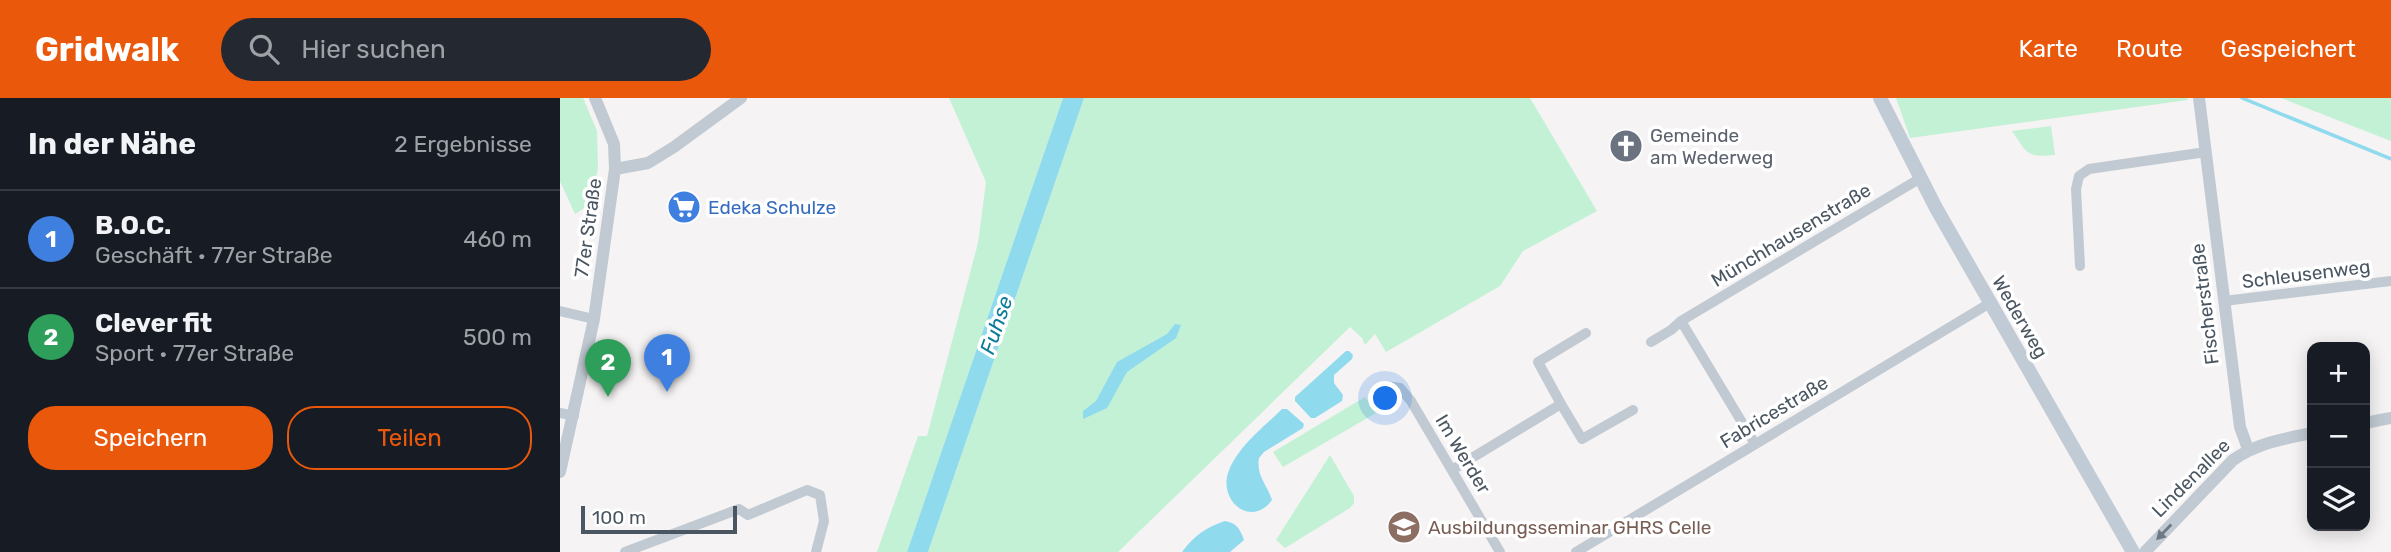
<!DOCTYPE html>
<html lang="de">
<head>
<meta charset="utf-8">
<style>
	body { margin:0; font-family:Rubik,sans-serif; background:#242831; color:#f1f3f6 }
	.controls { position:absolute; right:21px; bottom:21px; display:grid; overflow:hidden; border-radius:14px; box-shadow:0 4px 18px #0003 }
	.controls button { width:63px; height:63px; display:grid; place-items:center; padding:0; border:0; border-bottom:2px solid #363941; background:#171b24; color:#f1f3f6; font:35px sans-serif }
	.scale { position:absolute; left:21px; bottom:18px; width:156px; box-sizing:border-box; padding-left:7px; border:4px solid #4a5661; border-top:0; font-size:19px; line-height:24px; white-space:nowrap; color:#4a5661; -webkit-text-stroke:5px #fff; paint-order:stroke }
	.you { position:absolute; left:826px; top:301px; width:24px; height:24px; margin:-18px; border:5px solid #fff; border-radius:50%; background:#1a73e8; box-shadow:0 0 0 10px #1a73e833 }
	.badge { display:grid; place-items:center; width:46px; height:46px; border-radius:50%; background:#ea580c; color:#fff; font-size:23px; font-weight:700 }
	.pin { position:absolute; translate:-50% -58px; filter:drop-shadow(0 2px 4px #0008) }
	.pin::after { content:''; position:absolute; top:37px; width:24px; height:21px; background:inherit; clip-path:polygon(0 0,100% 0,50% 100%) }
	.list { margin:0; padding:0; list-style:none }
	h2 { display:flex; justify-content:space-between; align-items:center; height:91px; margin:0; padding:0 28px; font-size:30px }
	h2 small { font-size:23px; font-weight:400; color:#9ea1a6 }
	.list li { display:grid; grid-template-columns:46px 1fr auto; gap:21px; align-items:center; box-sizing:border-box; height:98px; padding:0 28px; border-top:2px solid #363941 }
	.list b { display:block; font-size:26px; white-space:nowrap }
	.list p { margin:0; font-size:23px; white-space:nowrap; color:#9ea1a6 }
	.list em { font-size:23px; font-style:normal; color:#9ea1a6 }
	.actions { display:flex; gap:14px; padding:21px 28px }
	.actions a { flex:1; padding:16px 0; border:2px solid #ea580c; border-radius:28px; text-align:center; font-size:24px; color:#ea580c }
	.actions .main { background:#ea580c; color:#fff }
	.icon { flex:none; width:38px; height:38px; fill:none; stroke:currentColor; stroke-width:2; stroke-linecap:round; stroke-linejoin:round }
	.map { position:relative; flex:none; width:1831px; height:454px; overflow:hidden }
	header { display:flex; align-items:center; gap:42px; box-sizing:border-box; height:98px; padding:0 35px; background:#ea580c; color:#fff }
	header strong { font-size:33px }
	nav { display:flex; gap:38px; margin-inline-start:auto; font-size:24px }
	.search { width:490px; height:63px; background:#242831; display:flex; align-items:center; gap:18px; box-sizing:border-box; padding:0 24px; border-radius:38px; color:#9ea1a6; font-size:26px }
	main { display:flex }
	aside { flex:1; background:#171b24 }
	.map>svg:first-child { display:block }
</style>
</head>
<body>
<header>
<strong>Gridwalk</strong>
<div class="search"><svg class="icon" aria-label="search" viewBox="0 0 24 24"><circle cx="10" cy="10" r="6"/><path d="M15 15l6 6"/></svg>Hier suchen</div>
<nav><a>Karte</a><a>Route</a><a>Gespeichert</a></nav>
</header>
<main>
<aside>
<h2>In der Nähe<small>2 Ergebnisse</small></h2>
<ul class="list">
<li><span class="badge" style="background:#3f7fe0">1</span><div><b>B.O.C.</b><p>Geschäft · 77er Straße</p></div><em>460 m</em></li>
<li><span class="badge" style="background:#2e9e5b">2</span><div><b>Clever fit</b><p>Sport · 77er Straße</p></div><em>500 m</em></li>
</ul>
<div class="actions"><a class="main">Speichern</a><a>Teilen</a></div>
</aside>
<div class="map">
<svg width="1831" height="454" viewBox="0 0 1831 454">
	<rect width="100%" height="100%" fill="#f5f3f3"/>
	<path fill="#c3f1d5" d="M0 0H23L37 33 38 69 32 105 15 116 0 83Z
		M389 0H503L347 454H317L358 338H367L418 145 426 84Z
		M524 0H970L1037 113 963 153 940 188 826 254 815 236 805 247 802 240 790 229 558 454H368Z
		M1336 0H1627L1628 2 1350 40Z
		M1721 0H1831V43Z
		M1491 28 1495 57C1466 60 1467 55 1452 33Z
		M805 299 816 315 723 369 713 354Z
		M770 357 794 398V405L790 410 725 450 716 442Z"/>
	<path fill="#90daee" d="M503 0H524L368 454H347Z
		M615 226 621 227 616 240 567 274 547 310 523 321V313L536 303 557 264 607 236Z
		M786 253H789L793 257 792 261 774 277V285L783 297 782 303 755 320H751L735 303V299Z
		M722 311H727L744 326 743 330 704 354 699 360C696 378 707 386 712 402 692 430 659 404 668 375 677 349 703 330 722 311Z
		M665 423C677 425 680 431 684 442L670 454H622C634 438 646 429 665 423Z"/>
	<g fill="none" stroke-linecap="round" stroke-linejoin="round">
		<path stroke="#90daee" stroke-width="3.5" d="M1682 0 1831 61"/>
		<path stroke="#c1cad2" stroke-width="10" d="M1520 168 1516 91 1519 78 1529 71 1646 54
			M1664 203 1831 183
			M0 213 34 221
			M1091 244 1111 232 1121 223
			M826 288 840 290 851 303 940 454
			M1001 306 978 264 1026 235
			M0 315 14 318
			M1195 346 1121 223 1359 81
			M892 372 1001 306 1022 341 1073 312
			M65 454 179 411 188 417 247 392 260 397 264 423 256 454
			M1016 454 1430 205"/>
		<path stroke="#c1cad2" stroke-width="12" d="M1639 0 1680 329 1688 351
			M55 71 88 65 114 49 181 0
			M1805 325 1831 320
			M0 374 34 221 55 71 54 46 35 0
			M1585 454 1673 362C1697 345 1723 341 1752 335"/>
		<path stroke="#c1cbd6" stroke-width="14" d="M1320 0 1376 110 1573 454"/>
	</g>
	<defs><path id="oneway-solid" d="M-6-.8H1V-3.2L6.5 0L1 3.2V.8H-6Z" transform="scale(1.75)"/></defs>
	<use fill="#6e7983" href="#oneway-solid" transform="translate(1604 434) rotate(134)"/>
	<defs>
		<symbol id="church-disc" viewBox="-11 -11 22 22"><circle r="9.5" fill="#6b7280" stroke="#fff"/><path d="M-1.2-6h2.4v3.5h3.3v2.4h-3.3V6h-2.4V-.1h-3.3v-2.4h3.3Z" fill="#fff"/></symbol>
		<symbol id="supermarket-disc" viewBox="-11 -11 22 22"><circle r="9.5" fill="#3f7fe0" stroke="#fff"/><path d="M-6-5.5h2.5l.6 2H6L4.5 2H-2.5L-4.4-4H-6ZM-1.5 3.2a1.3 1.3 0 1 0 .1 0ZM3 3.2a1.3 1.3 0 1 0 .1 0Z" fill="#fff"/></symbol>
		<symbol id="university-disc" viewBox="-11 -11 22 22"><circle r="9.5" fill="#8d6e63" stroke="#fff"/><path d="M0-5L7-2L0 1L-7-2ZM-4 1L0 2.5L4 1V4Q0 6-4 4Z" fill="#fff"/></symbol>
	</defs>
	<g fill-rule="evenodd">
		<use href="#church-disc" x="1047" y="29" width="38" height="38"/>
		<use href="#supermarket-disc" x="105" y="90" width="38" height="38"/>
		<use href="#university-disc" x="825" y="410" width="38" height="38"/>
	</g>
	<g text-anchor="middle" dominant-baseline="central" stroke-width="7" stroke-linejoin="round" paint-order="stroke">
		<g font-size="19" fill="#5b616d" stroke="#fff" text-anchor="start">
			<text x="1090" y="37">Gemeinde<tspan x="1090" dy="22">am Wederweg</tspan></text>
		</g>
		<g font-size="19" fill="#366cbe" stroke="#fff" text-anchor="start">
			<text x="148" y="109">Edeka Schulze</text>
		</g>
		<g font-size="19" fill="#4a5661" stroke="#fff">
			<text transform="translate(28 130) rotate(-82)">77er Straße</text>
			<text transform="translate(1231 137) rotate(-31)">Münchhausenstraße</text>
			<text transform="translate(1746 176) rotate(-7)">Schleusenweg</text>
			<text transform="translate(1645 206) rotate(-97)">Fischerstraße</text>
			<text transform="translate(1460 219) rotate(60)">Wederweg</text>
			<text transform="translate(1214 314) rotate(-31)">Fabricestraße</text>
			<text transform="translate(903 356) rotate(59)">Im Werder</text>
			<text transform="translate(1631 380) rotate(-45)">Lindenallee</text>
		</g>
		<g font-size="19" fill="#785e54" stroke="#fff" text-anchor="start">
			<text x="868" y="429">Ausbildungsseminar GHRS Celle</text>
		</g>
		<g font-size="21" font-style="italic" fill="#0c7c9b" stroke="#fff">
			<text transform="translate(436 227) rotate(-71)">Fuhse</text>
		</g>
	</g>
</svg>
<div class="controls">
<button>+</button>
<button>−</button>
<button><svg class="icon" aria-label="layers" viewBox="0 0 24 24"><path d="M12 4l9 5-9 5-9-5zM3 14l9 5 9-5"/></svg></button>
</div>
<div class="scale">100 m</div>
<div class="you"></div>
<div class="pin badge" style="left:107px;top:294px;background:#3f7fe0">1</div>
<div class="pin badge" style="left:48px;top:299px;background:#2e9e5b">2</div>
</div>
</main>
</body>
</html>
